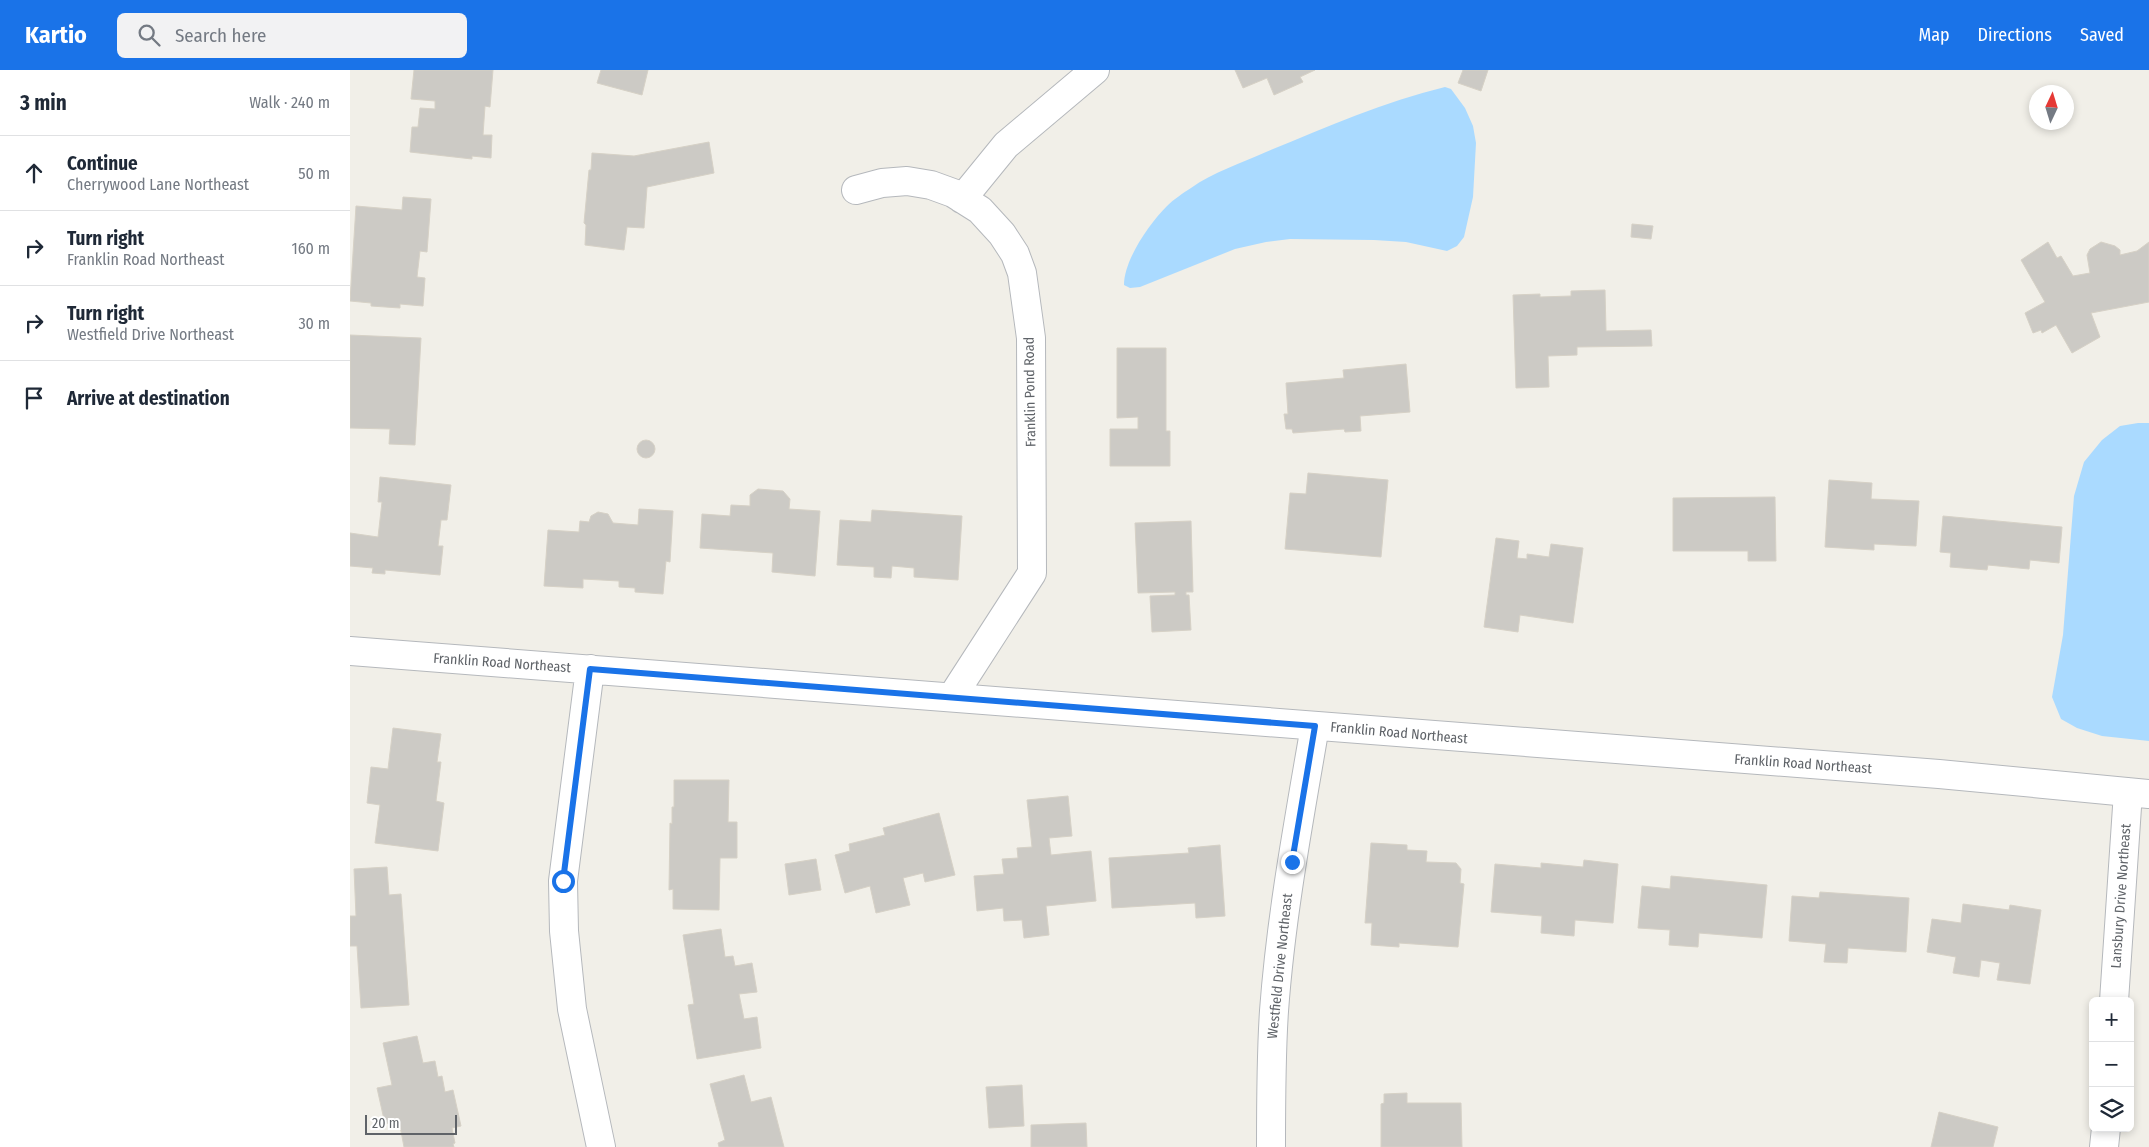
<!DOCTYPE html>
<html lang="en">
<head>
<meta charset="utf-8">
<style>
	body { margin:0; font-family:"Fira Sans Condensed",sans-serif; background:#f2f2f3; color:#1f2937 }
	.controls { position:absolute; right:15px; bottom:15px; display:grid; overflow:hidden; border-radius:8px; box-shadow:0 2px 8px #0003 }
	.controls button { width:45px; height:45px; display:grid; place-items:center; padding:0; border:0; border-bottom:1px solid #e0e1e3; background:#fff; color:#1f2937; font:25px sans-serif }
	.compass { position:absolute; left:1679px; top:15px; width:45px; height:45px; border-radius:50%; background:#fff; box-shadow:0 2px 8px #0003; rotate:4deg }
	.scale { position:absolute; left:15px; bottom:12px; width:92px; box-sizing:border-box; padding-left:5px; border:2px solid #5f6368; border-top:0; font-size:14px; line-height:18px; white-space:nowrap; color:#5f6368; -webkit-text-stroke:4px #fff; paint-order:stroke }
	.stop { position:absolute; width:15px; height:15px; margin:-11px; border:4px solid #1a73e8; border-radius:50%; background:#fff }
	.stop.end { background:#1a73e8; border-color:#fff; box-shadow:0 1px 5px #0008 }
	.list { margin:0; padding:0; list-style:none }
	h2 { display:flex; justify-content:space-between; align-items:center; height:65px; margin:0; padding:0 20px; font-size:21px }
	h2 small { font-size:16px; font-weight:400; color:#747a83 }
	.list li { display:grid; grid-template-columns:32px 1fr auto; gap:15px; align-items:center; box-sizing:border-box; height:75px; padding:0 20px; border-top:1px solid #e0e1e3 }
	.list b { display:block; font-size:19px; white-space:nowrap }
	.list p { margin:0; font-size:16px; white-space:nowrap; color:#747a83 }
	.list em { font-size:16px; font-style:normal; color:#747a83 }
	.icon { flex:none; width:28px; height:28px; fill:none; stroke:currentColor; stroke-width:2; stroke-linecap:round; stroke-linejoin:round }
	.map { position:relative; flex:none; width:1799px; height:1077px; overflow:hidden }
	header { display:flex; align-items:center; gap:30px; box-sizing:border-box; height:70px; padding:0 25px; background:#1a73e8; color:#fff }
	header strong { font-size:24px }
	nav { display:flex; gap:28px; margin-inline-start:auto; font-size:18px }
	.search { width:350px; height:45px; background:#f2f2f3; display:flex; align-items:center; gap:12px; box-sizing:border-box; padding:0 18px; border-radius:8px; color:#747a83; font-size:19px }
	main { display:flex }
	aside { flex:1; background:#fff }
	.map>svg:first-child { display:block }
</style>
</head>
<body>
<header>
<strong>Kartio</strong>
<div class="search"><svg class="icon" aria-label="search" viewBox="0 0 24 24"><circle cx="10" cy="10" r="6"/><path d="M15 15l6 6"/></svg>Search here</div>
<nav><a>Map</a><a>Directions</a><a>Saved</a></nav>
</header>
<main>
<aside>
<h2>3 min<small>Walk · 240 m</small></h2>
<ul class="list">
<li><svg class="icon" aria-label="ahead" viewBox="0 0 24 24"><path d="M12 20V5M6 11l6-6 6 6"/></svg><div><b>Continue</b><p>Cherrywood Lane Northeast</p></div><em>50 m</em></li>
<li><svg class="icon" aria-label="right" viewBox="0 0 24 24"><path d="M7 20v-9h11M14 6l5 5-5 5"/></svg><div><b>Turn right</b><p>Franklin Road Northeast</p></div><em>160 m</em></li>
<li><svg class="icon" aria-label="right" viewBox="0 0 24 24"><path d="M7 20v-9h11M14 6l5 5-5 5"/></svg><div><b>Turn right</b><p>Westfield Drive Northeast</p></div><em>30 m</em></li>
<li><svg class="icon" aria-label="arrive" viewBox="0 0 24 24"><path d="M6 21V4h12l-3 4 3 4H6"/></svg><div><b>Arrive at destination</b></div></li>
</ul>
</aside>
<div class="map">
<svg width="1799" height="1077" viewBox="0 0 1799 1077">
	<rect width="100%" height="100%" fill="#f1efe8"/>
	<path fill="#aadaff" d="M1095 17 1101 19 1115 38 1123 56 1126 73 1123 127 1114 167 1107 176 1097 181 1056 172 1024 170 940 169 916 172 885 179 790 217 780 218 774 215C774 190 799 154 817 136 823 130 833 123 841 118 863 102 892 93 916 82 975 58 1033 32 1095 17Z
		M1788 353H1799V671L1752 666 1727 658 1711 649 1702 627 1713 565 1724 426 1734 392 1752 370 1770 356Z"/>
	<path fill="#cccac5" stroke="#d6d1c6" d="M64 0H143L140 37 135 36 133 65H142L141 88 122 86V89L60 82 62 57H68L70 38 85 39V31L61 29Z
		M251 0H298L292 25 247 13Z
		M885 0H965L950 7 953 12 924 25 917 8 893 18Z
		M1113 0H1138L1131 21 1108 13Z
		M359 72 364 103 297 117 294 158 277 157 274 180 235 175 236 155 234 153 239 100H241L242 83 284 86Z
		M53 127 81 129 77 182 70 181 67 207 75 208 73 236 50 234V238L21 236V233L0 231 6 136 52 140Z
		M1282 154 1303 156 1301 169 1281 167Z
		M1698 172 1707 188 1711 186 1723 206 1740 203 1737 185 1740 179 1751 172 1765 176 1770 180V185L1787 181 1799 172V232L1741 243 1750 267 1722 283 1706 255 1692 263 1691 260 1683 263 1675 243 1695 232 1671 190Z
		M1255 220 1256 261 1301 260 1302 276 1227 277V285L1198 286 1199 317 1166 318 1163 225 1190 224V227L1221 226V221Z
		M0 265 71 268 65 375 39 374 40 359 0 358Z
		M767 278H816V361H820V396H760V359H788V347L767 348Z
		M1056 294 1060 342 1010 346 1011 361 995 362 994 359 943 363 942 359H936L934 344H938L936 313 994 308 993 300Z
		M287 379a9 9 0 1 1 18 0a9 9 0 1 1-18 0Z
		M958 403 1038 410 1031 487 935 479 940 423 956 424Z
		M30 407 101 415 97 450H91L88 476H93L90 505 35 500V504L22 503 23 498 0 496V463L28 467 32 432H28Z
		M1479 410 1522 413 1521 429 1569 431 1566 476 1524 474V480L1475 477Z
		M408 419 433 421 440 429 439 439 470 441 465 506 422 502 423 483 350 478 352 444 380 446 381 435 400 436V425Z
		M1425 427 1426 491H1398V481H1323V428Z
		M289 439 323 441 320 492 316 491 313 524 285 522V518L269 517V511L233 509V518L194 516 198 460 229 462 230 451 239 452 241 446 248 442 258 444 263 453 288 455Z
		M522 440 612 446 608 510 564 507V498L542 496 541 508 524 507V497L487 495 490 450 521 452Z
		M1593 446 1712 457 1709 493 1680 490 1679 499 1638 495 1637 500 1600 497 1601 483 1590 482Z
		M841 451 843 522H836V525H839L841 560 802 562 800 526 825 525V522L788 523 785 453Z
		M1146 468 1169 471 1167 488 1177 489V484L1199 487 1201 474 1233 478 1223 553 1170 545 1168 562 1134 557Z
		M43 658 91 664 87 692H91L86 731 94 733 88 781 25 773 30 735 17 733 21 697 38 699Z
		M324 710H379L378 752H387V788H370L369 840 323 839V819L319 820 320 753 322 754V737H324Z
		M718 726 722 766 699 768 701 785 741 781 746 831 696 836 699 865 674 868 672 850 654 851 653 838 627 841 624 806 654 804 652 789 668 788 667 778 682 777 677 730Z
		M589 743 605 805 575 812 573 803 553 808 560 835 526 843 520 816 495 823 485 785 500 781 499 774 535 765 533 758Z
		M1021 773 1057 775V780L1077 781 1076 792 1106 793 1111 799 1110 813 1114 814 1108 877 1049 873V877L1021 875 1022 853H1015Z
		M870 775 875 846 846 848 845 833 762 838 759 788 839 783 838 778Z
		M466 789 471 820 439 825 435 794Z
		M1234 790 1268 794 1263 853 1225 850 1224 866 1191 863 1192 846 1141 842 1145 794 1191 798V793L1233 797Z
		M37 797 39 825 51 824 59 935 11 938 7 876H0V846H6L4 799Z
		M1321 806 1417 815 1412 868 1349 863 1348 877 1319 875 1320 860 1288 858 1292 816 1320 819Z
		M1470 822 1559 828 1556 882 1498 878 1497 893 1474 892 1476 874 1439 871 1442 826 1469 828Z
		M1613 834 1659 840 1660 835 1691 840 1680 914 1647 910 1650 893 1631 890 1629 907 1603 903 1606 887 1577 882 1582 849 1611 853Z
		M371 859 375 887 383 886 385 896 402 893 407 922 389 924 394 949 407 947 411 978 347 989 338 935 344 934 333 865Z
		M67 966 73 993 85 991 88 1007 92 1006 95 1022 103 1020 111 1056 102 1058 105 1073 103 1074 104 1077H54L49 1051 35 1054 27 1018 42 1015 33 973Z
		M394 1005 401 1032 421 1027 434 1077H369L368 1073 375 1070 360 1014Z
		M672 1015 674 1056 639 1058 636 1017Z
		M1057 1023V1033H1111L1112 1077H1031V1034L1034 1033V1024Z
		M1589 1042 1648 1057 1643 1077H1581Z
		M736 1053 737 1077H681V1055Z"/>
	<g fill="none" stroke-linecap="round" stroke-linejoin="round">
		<defs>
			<path id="minor" d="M506 120 532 113 557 111 581 115 603 123 630 140 652 164 665 184 672 203 681 268 682 503 602 627
				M612 129 656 75 745 0
				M0 581 1589 704 1799 724
				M240 599 213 811 214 861 222 939 251 1077
				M1764 931 1778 722
				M921 1077C921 1031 921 986 924 941 931 845 949 750 965 656
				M1754 1077 1756 1058"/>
		</defs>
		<use href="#minor" stroke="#b5b8bc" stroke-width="30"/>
		<use href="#minor" stroke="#fff" stroke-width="28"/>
	</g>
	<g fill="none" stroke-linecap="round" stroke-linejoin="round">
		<path stroke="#1a73e8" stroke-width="6" d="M213 811 240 599 965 656 942 792"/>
	</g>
	<g text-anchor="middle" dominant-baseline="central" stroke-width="4" stroke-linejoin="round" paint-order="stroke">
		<g font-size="14" fill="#5f6368" stroke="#fff">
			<text transform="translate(680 322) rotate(-91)">Franklin Pond Road</text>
			<text transform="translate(152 593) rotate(4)">Franklin Road Northeast</text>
			<text transform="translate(1049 663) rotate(5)">Franklin Road Northeast</text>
			<text transform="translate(1453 694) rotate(4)">Franklin Road Northeast</text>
			<text transform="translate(1771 826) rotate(-86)">Lansbury Drive Northeast</text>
			<text transform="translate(930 896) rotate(-84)">Westfield Drive Northeast</text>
		</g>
	</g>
</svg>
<div class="controls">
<button>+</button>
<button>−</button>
<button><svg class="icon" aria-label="layers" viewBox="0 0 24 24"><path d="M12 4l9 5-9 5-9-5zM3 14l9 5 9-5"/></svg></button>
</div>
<svg class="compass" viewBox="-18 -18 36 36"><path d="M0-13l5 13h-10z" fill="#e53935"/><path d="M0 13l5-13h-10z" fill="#747a83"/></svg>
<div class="scale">20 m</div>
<div class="stop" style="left:213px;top:811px"></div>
<div class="stop end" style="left:942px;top:792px"></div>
</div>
</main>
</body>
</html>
